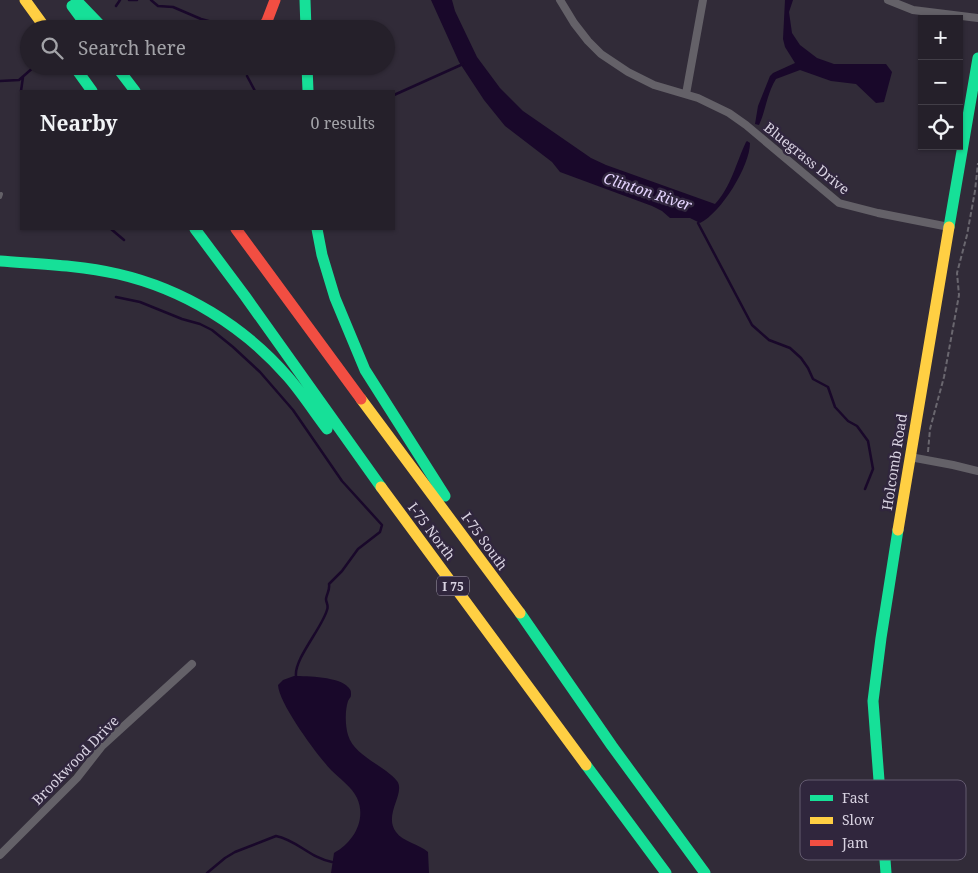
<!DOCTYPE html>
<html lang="en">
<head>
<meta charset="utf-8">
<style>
	body { margin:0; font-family:"Noto Serif",serif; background:#312d36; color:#f1f3f6 }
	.controls { position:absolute; right:15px; top:15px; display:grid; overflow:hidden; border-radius:0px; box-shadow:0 1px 4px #0004 }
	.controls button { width:45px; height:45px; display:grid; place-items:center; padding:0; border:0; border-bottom:1px solid #423e47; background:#25202a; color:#f1f3f6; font:25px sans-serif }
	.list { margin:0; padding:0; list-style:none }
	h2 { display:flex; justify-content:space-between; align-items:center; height:65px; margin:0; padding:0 20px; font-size:21px }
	h2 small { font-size:16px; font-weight:400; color:#a3a3a8 }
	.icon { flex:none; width:28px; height:28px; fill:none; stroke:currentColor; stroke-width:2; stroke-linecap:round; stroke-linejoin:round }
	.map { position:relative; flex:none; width:978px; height:873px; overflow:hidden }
	.search { position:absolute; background:#25202a; box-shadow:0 1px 4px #0004; left:20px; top:20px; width:375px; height:55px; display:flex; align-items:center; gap:12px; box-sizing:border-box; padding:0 18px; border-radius:28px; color:#a3a3a8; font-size:19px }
	.panel { position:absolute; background:#25202a; box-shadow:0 1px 4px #0004; left:20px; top:90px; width:375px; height:140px; border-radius:0px }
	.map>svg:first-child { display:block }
</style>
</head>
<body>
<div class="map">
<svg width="978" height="873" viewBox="0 0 978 873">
	<rect width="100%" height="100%" fill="#312b38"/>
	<path fill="#19082a" d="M431 0H452L455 11 477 57 500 88 523 111 591 158 606 165 715 204C731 187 736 163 746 142L747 141 750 143C750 166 721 213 700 223L690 218H670L662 211 652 206 560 172 552 162 505 126 484 100 459 62Z
		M785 0H793L789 12 792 33 800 45 817 58 834 64H886L892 72 884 102 876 103 856 84 831 81 800 70 776 79C767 93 766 110 759 125L755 124 758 106 770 76 773 73 795 63 785 47 783 39Z
		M294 676C307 676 340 677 348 687 351 690 351 691 351 694 351 698 350 697 348 701 345 710 345 725 348 735 354 756 384 765 397 781 406 793 383 815 396 832 403 842 419 844 428 852L429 873H331L334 853C353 843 367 820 357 798 352 787 339 778 331 770 317 755 279 704 278 685L283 680Z"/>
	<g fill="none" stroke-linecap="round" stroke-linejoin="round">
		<path stroke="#19082a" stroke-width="2.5" d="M129 0H137
			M151 0 158 6 173 7 201 19 212 22 221 29
			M116 6 120 0
			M247 76 255 91
			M0 81 19 80 35 66
			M21 91 23 77
			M394 95 463 64
			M698 223 752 325 769 340 790 348 801 358 808 368 813 379 828 387 835 407 848 421 857 426 868 441 873 469 865 489
			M111 229 124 240
			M116 297 140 302 182 319 200 324 212 330 233 347 260 372 293 410 342 481 382 525 380 532 358 549 342 571 329 584C330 590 327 593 326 599 326 603 329 605 327 610 322 628 294 659 296 676
			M207 873 225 858 235 852 276 836C297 840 310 858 332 862"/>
		<path stroke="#6a676f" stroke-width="2" stroke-dasharray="5 2.5" stroke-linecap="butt" d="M928 452 930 429 944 377 959 295 957 273 967 235 975 191 978 163"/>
		<path stroke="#646168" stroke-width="4" d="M0 197 1 194"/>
		<path stroke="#646168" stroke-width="8" d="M560 0 574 23 588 41 601 54 628 72 654 85 698 98 729 113 746 125 839 203 878 213 949 227
			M888 0 913 10 978 18
			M686 94 703 0
			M910 457 953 465 978 471
			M0 855 77 778 102 746 192 664"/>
		<path stroke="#16e098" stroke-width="11" d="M76 0 104 29
			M305 0 306 29
			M72 6 89 29
			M74 66 92 91
			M116 66 135 91
			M307 66 308 91
			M949 227 978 58
			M195 229 245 296 381 487
			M317 229 322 255 335 298 365 370 445 496
			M0 261C39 264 79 265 118 274 183 289 244 326 288 377 302 393 314 412 327 429
			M520 613 612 746 705 873
			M586 765 666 873
			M886 873 873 701 881 638 898 530"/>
		<path stroke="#ffcf43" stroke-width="11" d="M25 0 46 29
			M159 66 185 69 210 66
			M361 399 520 613
			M381 487 586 765
			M898 530 949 227"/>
		<path stroke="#f24e42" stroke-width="11" d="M262 29 267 21 275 0
			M236 229 361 399"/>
	</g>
	<g text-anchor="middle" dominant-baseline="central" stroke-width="5" stroke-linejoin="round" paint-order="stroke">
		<rect fill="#30263d" stroke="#a69fb0" stroke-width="1" x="437" y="576.5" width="32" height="19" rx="4"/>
		<g font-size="12" font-weight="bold" fill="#d9d3e2">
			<text x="453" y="586">I 75</text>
		</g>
		<g font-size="14" fill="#d9d3e2" stroke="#30263d">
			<text transform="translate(807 158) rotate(39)">Bluegrass Drive</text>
			<text transform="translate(894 462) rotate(-81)">Holcomb Road</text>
			<text transform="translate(432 531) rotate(53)">I-75 North</text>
			<text transform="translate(485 541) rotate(54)">I-75 South</text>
			<text transform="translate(75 760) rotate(-46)">Brookwood Drive</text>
		</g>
		<g font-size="15" font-style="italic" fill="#e5d4ff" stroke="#30263d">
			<text transform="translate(648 191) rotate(18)">Clinton River</text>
		</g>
	</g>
	<rect x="800" y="780" width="166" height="80" rx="8" fill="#30263d" stroke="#635a6f" stroke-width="1"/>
	<rect x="810" y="795" width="23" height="6" fill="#16e098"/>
	<rect x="810" y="817" width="23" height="7" fill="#ffcf43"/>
	<rect x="810" y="840" width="23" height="6" fill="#f24e42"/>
	<g font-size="14" fill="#d9d3e2">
		<text x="842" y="803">Fast</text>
		<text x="842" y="825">Slow</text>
		<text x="842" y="848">Jam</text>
	</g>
</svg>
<div class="controls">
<button>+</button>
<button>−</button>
<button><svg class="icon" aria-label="locate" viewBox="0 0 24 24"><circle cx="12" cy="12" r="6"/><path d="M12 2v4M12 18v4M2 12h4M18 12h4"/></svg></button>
</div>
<div class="search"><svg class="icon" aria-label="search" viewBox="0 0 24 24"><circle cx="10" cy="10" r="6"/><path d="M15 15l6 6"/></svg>Search here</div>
<section class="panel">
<h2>Nearby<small>0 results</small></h2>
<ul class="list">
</ul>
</section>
</div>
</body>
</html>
